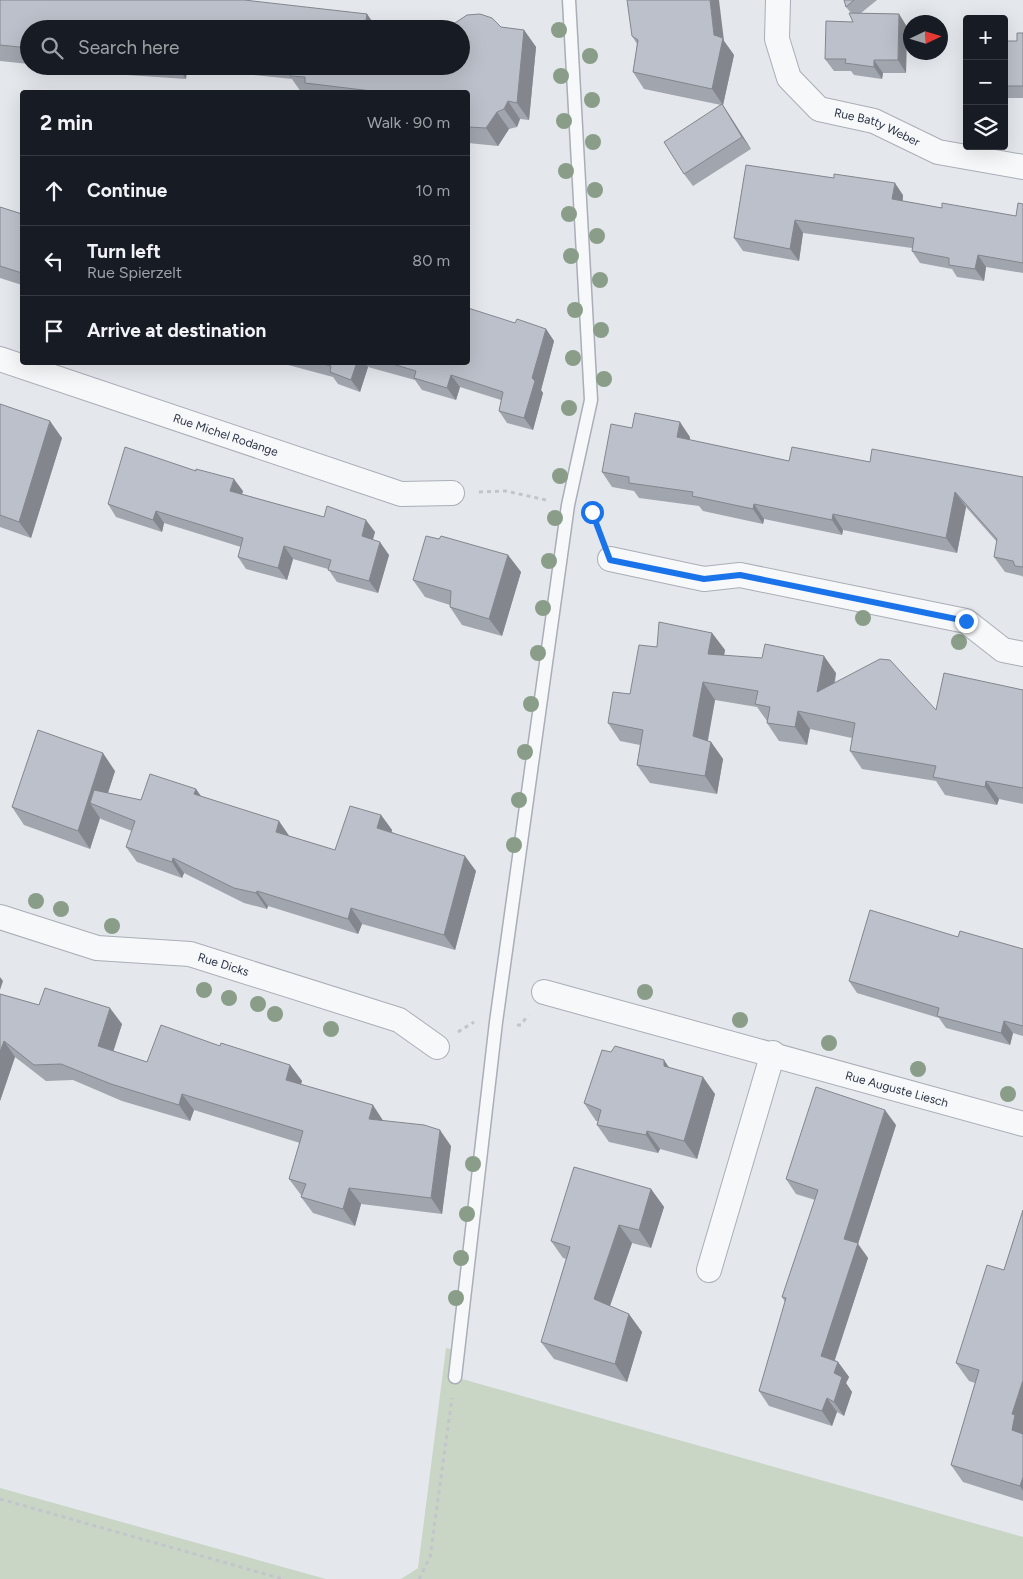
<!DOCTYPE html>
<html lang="en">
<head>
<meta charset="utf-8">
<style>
	body { margin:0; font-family:Figtree,sans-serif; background:#242831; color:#f1f3f6 }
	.controls { position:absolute; right:15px; top:15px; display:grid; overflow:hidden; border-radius:5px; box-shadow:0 5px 20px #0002 }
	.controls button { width:45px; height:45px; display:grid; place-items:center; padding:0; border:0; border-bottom:1px solid #363941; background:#171b24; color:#f1f3f6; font:25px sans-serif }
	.compass { position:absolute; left:903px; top:15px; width:45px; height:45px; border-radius:50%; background:#171b24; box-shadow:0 5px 20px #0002; rotate:86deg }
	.stop { position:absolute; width:15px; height:15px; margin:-11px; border:4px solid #1a73e8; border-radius:50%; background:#fff }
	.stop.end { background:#1a73e8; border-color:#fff; box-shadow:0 1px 5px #0008 }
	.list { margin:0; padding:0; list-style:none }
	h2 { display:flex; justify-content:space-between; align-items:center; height:65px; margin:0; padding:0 20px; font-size:21px }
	h2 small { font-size:16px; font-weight:400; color:#9ea1a6 }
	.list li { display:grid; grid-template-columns:32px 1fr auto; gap:15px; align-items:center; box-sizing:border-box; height:70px; padding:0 20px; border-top:1px solid #363941 }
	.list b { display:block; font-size:19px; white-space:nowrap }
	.list p { margin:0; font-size:16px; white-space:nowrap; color:#9ea1a6 }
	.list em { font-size:16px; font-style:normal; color:#9ea1a6 }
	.icon { flex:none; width:28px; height:28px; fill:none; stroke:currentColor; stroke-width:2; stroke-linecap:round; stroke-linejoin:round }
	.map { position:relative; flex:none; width:1023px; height:1579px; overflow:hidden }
	.search { position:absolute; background:#171b24; box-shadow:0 5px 20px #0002; left:20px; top:20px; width:450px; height:55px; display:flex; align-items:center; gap:12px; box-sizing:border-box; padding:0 18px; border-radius:28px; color:#9ea1a6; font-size:19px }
	.panel { position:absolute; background:#171b24; box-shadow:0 5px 20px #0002; left:20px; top:90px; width:450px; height:275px; border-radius:5px }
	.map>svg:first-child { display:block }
</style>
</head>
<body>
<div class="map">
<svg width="1023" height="1579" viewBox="0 0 1023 1579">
	<rect width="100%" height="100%" fill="#e4e7ec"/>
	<path fill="#c9d6c5" d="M446 1348 458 1351 455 1377 1023 1537V1579H401L418 1568Z
		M0 1488 326 1579H0Z"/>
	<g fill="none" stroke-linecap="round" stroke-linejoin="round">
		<defs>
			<path id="service" d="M455 1377 496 1022 568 505 591 400 569 0"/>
			<g id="minor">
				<path id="s1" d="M778 0 777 39 789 78 819 109 874 121 938 152 1023 167"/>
				<path id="s2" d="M0 359 401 494 452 493"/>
				<path d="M610 559 704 579 740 575 966 621 1003 650 1023 654"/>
				<path id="s3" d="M0 917 97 948 190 954 399 1020 437 1047"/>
				<path id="s4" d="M544 992 1023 1124"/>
				<path d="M709 1270 773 1053"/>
			</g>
		</defs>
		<use href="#service" stroke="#a9aeb7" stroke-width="15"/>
		<use href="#minor" stroke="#a9aeb7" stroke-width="26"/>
		<path stroke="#c2c5cb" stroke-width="3" stroke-dasharray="4 4" stroke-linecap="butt" d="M479 492 506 491 546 500
			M589 511 592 512 600 533
			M517 1025H521L528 1015
			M458 1032 474 1022
			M0 1499 283 1579
			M419 1579 430 1557 452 1398"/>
		<use href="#service" stroke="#f7f8fa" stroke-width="12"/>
		<use href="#minor" stroke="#f7f8fa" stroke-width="24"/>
	</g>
	<g fill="#899d89">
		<circle cx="559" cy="30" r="8"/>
		<circle cx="590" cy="56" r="8"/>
		<circle cx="561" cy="76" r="8"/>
		<circle cx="592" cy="100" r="8"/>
		<circle cx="564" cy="121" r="8"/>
		<circle cx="593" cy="142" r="8"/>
		<circle cx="566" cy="171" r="8"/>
		<circle cx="595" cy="190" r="8"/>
		<circle cx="569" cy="214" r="8"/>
		<circle cx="597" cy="236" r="8"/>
		<circle cx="571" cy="256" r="8"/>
		<circle cx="600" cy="280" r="8"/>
		<circle cx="575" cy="310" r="8"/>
		<circle cx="601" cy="330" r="8"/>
		<circle cx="573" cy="358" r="8"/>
		<circle cx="604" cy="379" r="8"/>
		<circle cx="569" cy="408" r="8"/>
		<circle cx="560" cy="476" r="8"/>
		<circle cx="555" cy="518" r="8"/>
		<circle cx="549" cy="561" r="8"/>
		<circle cx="543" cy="608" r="8"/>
		<circle cx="863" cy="618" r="8"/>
		<circle cx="959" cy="642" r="8"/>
		<circle cx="538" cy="653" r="8"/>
		<circle cx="531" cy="704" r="8"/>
		<circle cx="525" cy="752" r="8"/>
		<circle cx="519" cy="800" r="8"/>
		<circle cx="514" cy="845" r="8"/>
		<circle cx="36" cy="901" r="8"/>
		<circle cx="61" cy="909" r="8"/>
		<circle cx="112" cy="926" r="8"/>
		<circle cx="204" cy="990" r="8"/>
		<circle cx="645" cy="992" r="8"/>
		<circle cx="229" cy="998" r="8"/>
		<circle cx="258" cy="1004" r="8"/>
		<circle cx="275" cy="1014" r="8"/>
		<circle cx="740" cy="1020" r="8"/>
		<circle cx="331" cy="1029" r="8"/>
		<circle cx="829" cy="1043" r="8"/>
		<circle cx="918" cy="1069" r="8"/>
		<circle cx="1008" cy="1094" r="8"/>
		<circle cx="473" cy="1164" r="8"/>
		<circle cx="467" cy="1214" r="8"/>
		<circle cx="461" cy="1258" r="8"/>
		<circle cx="456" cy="1298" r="8"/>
	</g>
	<path fill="#a1a5ae" d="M0 0 367 14 372 21 430 26 501 27 524 30 536 47 529 120 520 119 517 127 509 129 498 146 468 143V92H301L292 79 187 68 186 79 127 75 121 66H461L29 29V64L0 61Z
		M844 0H877L861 13 899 14 907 27 906 73H883L882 79 854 75 851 71H834L825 59 853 22 851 13 846 7Z
		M1023 33V98H1008L1004 92V41H1017Z
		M632 36 724 41 734 55 723 105 751 149 693 186 684 174 721 105 644 89 633 72 637 44Z
		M746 165 903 195V201L942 208 1016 216 1023 204V273L986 267 984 281 957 277 952 269 920 263 912 251V248L803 233 799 261 743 251 734 238Z
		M0 207 22 214V285L0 278Z
		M515 323 546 329 554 341 541 390 543 393 533 430 507 423 499 411 501 400 460 387 456 400 422 390 415 380 368 367 360 392 338 384 333 377 277 362H468Z
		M0 404 62 438 31 538 0 527Z
		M632 428 690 437V440L789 461 870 462 1023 477V577L1022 576 1005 572 994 557 997 542 966 507 957 553 843 530 842 535 764 519 763 524 703 511 699 506 639 498 634 491 612 487 602 472Z
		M243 491 242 494 375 532 373 540 389 555 378 593 337 582 328 569 293 559 287 580 246 569 238 557 241 547 164 523 162 532 116 517 108 504Z
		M508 555 521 572 502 636 462 625 450 607V605L425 597 413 580Z
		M712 633 725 650 724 655 836 673 835 683 936 710 1023 690V804L999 799 997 805 945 795 936 781 862 769 850 751 852 738 810 729 807 745 779 741 767 723V721L757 707 715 700 708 741 711 742 723 759 717 794 650 783 637 765 640 745 620 741 608 723 630 694 657 647Z
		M115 771 108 793 141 800 196 789 201 796 289 836 335 850 381 815 392 830V832L476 871 455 950 362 924 358 934 268 906 267 909 244 903 184 873 182 878 137 862 126 847 132 831 101 819 100 818 90 849 24 825 12 807Z
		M958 937 1023 949V1036L1013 1033 1010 1045 946 1028 939 1018 857 993 849 981Z
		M0 994 39 1005 122 1024 113 1051 147 1062 220 1046 290 1065 302 1081 301 1084 384 1121 451 1146 442 1214 361 1204 355 1226 313 1213 301 1197 302 1196 301 1195 289 1179 300 1143 194 1110 190 1121 122 1101 73 1080 46 1081 15 1057 0 1101Z
		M611 1052 664 1060 669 1068 715 1094 697 1159 660 1149 658 1153 609 1142 597 1125 598 1121H596L584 1103Z
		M896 1125 858 1244 868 1258 835 1360 838 1362 849 1377 846 1383 852 1392 844 1416 837 1412 832 1426 769 1406 759 1391 785 1302 782 1297 815 1200 796 1194 786 1179Z
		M651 1189 664 1207 651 1248 632 1243 610 1306 642 1332 627 1382 554 1359 541 1342 566 1259 563 1258 551 1241Z
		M1023 1210V1501L963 1482 951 1465 975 1383 969 1381 956 1363 1004 1270Z"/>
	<path fill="#83868d" d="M710 0H719L724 41 734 55 723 105 712 89 714 35Z
		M367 14 377 29 366 20Z
		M899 14 907 27 906 73 898 60Z
		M524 30 536 47 529 120 517 103Z
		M874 60 883 73 882 79 874 67Z
		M177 66H185L187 68 186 79Z
		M508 101 520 119 517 127 504 109Z
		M722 104 730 116 751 149 742 137Z
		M497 112 509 129 498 146 486 128Z
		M895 183 903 195 901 212 892 199Z
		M795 220 803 233 799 261 790 249Z
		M978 255 986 267 984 281 975 269Z
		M546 329 554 341 541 390 543 393 533 430 524 418 532 378Z
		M357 362H364L368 367 360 392 351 380Z
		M451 375 460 387 456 400 447 388Z
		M50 421 62 438 31 538 19 522Z
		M680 422 690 437 688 452 677 437Z
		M234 479 243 491 239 503 230 491Z
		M955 492 966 507 957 553 946 538Z
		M754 504 764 519 763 524 753 509Z
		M156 511 164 523 162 532 153 520Z
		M833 514 843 530 842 535 832 520Z
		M366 520 375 532 370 548 362 536Z
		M380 542 389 555 378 593 369 581Z
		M284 546 293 559 287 580 278 568Z
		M508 555 521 572 502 636 489 619Z
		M712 633 725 650 721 671 708 654Z
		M824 656 836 673 829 710 817 692Z
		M703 682 715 700 705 754 693 736Z
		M798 711 810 729 807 745 795 727Z
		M711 742 723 759 717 794 705 776Z
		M103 753 115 771 103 808 90 803 100 818 90 849 78 831Z
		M986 781 999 799 997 805 985 787Z
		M196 789 206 804 194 794Z
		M381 815 392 830 388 843 377 828Z
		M279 821 290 837 276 832Z
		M465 856 476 871 455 950 444 935Z
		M173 858 184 873 182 878 172 862Z
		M257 891 268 906 267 909 256 893Z
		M351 908 362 924 358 934 348 919Z
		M0 977 3 981 0 990Z
		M110 1008 122 1024 110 1062 98 1046Z
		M1004 1021 1013 1033 1010 1045 1001 1033Z
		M4 1041 15 1057 0 1101V1052Z
		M664 1060 676 1078 664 1066Z
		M290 1065 302 1081 297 1096 286 1080Z
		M703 1077 715 1094 697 1159 684 1141Z
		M182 1094 194 1110 190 1121 179 1105Z
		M373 1105 384 1122 369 1119Z
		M885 1110 896 1125 858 1244 868 1258 831 1371 821 1356 844 1239Z
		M440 1130 451 1146 442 1214 431 1198Z
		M647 1131 660 1149 658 1153 646 1135Z
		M349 1188 361 1204 355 1226 343 1209Z
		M651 1189 664 1207 651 1248 639 1230Z
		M619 1225 632 1243 606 1317 594 1299Z
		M629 1314 642 1332 627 1382 615 1364Z
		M838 1362 849 1377 846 1383 852 1392 844 1416 834 1402V1373Z
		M1023 1380V1445L1012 1430V1414Z
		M827 1398 837 1412 832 1426 822 1411Z
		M1023 1477V1491L1020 1486Z"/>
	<path fill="#bbc0ca" stroke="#83868d" d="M0 0H244L367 14 366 20 430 26 433 22 455 23 467 15 480 14 492 18 501 27 524 30 517 103 508 101 504 109 497 112 486 128 468 127V92H380L305 83V77L290 76 291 66H461V29H29V48L0 45Z
		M627 0H710L714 35 723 38 712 89 633 72 638 40 632 36Z
		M844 0H854L846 7Z
		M849 13 899 14 898 60H874V67L845 63 846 59H825L826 21 853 22Z
		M1017 33H1023V86H1004V41H1017Z
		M722 104 742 137 684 174 664 142Z
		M746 165 834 178V174L895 183 892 199 942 208V203L1016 216 1018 203 1023 204V263L978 255 975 269 949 265V258L912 251 914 238 795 220 790 249 734 238Z
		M0 207 22 214V273L0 266Z
		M468 308 515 323 517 319 546 329 532 378 535 381 524 418 499 411 503 392 451 375 447 388 414 378 416 371 386 362H468Z
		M316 362H357L351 380 330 372 331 366Z
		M0 404 50 421 19 522 0 515Z
		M635 413 680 422 677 437 789 461 792 447 870 462 872 449 1023 477V567L1015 566 1013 561 994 557 997 539 955 492 946 538 833 514 832 520 754 504 753 509 692 496 693 492 629 483V477L602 472 611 424 632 428Z
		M125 447 196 471V469L234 479 230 491 324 517 327 506 366 520 362 536 380 542 369 581 328 570 331 560 284 546 278 568 238 557 243 538 156 511 153 520 108 504Z
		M426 536 439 539 441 536 508 555 489 619 450 607 451 591 413 580Z
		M659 622 712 633 708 654 762 658 765 644 824 656 817 692 880 659 890 660 936 710 944 673 1023 690V788L986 781 985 787 933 777 936 766 850 751 855 723 798 711 795 727 767 723 770 707 755 704 758 691 703 682 693 736 711 742 705 776 637 765 643 730 608 723 613 692 630 694 639 645 657 647Z
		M38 730 103 753 78 831 12 807Z
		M150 774 196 789 194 794 279 821 276 832 335 850 350 806 381 815 377 828 465 856 444 935 351 908 348 919 257 891 256 893 234 888 173 858 172 862 126 847 135 821 90 803 94 790 141 800Z
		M870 910 958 937 960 931 1023 949V1026L1004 1021 1001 1033 937 1016 939 1008 849 981Z
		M45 988 110 1008 98 1046 147 1062 161 1025 220 1046 221 1043 290 1065 286 1080 373 1105 369 1119 424 1125 440 1130 431 1198 349 1188 343 1209 301 1197 306 1184 289 1179 303 1131 182 1094 179 1105 111 1084 61 1064 34 1065 4 1041 0 1052V994L39 1005Z
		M615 1046 664 1060V1066L703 1077 684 1141 647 1131 646 1135 597 1125 601 1110 584 1103 602 1050 611 1052Z
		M816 1087 885 1110 844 1239 858 1243 821 1356 838 1362 834 1373 842 1377 834 1402 827 1398 822 1411 759 1391 786 1298 782 1297 818 1190 786 1179Z
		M574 1167 651 1189 639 1230 619 1225 594 1299 629 1314 615 1364 541 1342 570 1247 551 1241Z
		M1023 1210V1380L1012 1414 1015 1415 1012 1430 1023 1434V1477L1020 1486 951 1465 979 1370 956 1363 987 1265 1004 1270Z"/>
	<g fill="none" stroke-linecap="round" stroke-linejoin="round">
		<path stroke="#1a73e8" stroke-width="6" d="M592 512 610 560 704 579 740 575 966 621"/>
	</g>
	<g text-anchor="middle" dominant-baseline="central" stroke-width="4" stroke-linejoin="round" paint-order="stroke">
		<g font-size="12" fill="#2b3445" stroke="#f4f6f9">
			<text stroke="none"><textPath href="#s1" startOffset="184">Rue Batty Weber</textPath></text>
			<text stroke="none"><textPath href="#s2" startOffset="238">Rue Michel Rodange</textPath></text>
			<text stroke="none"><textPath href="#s3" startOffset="230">Rue Dicks</textPath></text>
			<text stroke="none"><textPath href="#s4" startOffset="366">Rue Auguste Liesch</textPath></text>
		</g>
	</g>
</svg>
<div class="controls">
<button>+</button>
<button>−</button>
<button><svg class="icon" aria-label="layers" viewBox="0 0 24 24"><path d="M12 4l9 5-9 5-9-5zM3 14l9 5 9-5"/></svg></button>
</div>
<svg class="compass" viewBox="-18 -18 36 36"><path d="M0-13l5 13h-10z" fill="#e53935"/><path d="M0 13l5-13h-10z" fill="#9ea1a6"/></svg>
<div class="stop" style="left:592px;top:512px"></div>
<div class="stop end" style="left:966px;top:621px"></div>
<div class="search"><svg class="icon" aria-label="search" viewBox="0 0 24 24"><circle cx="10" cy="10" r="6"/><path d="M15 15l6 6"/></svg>Search here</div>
<section class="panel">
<h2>2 min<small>Walk · 90 m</small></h2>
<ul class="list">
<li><svg class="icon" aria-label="ahead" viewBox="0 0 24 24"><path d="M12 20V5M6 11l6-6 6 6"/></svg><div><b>Continue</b></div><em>10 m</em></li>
<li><svg class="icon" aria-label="left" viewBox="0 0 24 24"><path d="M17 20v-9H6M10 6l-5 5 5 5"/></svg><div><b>Turn left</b><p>Rue Spierzelt</p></div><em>80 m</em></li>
<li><svg class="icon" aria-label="arrive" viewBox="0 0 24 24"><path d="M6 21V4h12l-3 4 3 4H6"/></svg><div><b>Arrive at destination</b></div></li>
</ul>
</section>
</div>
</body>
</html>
